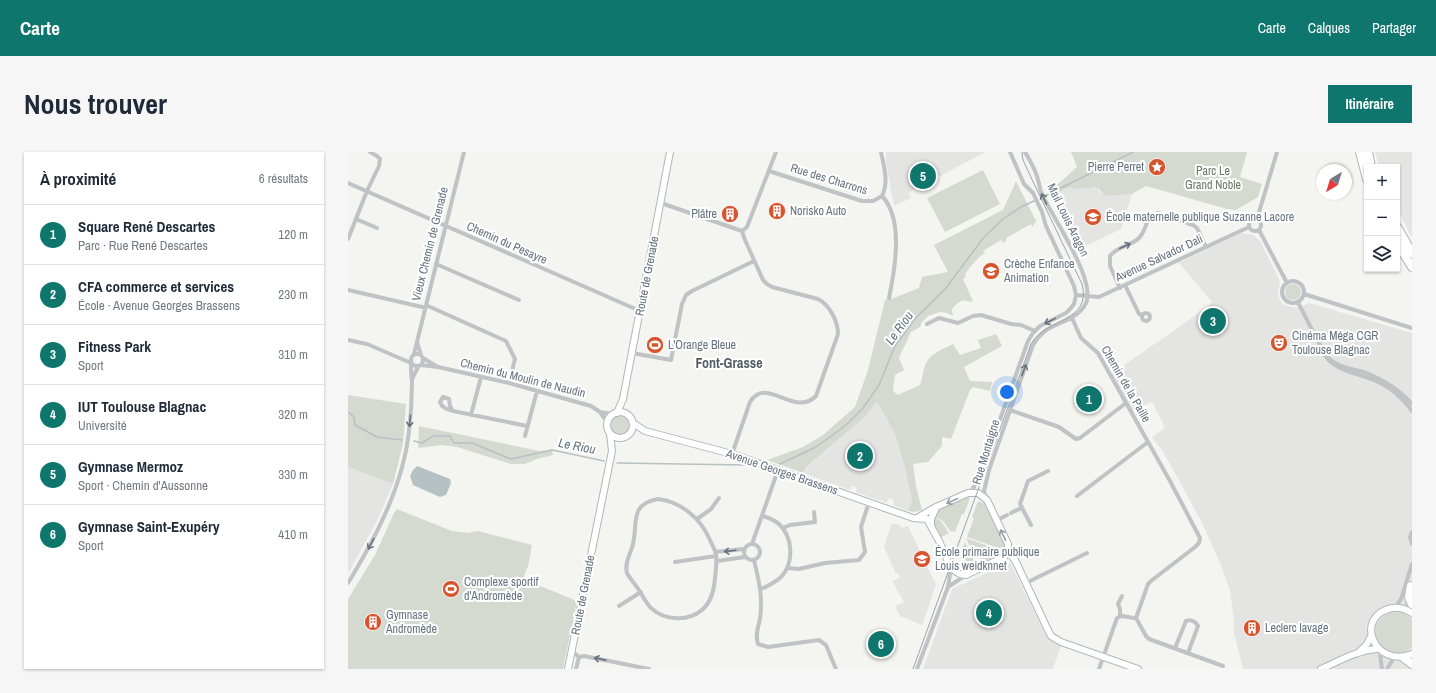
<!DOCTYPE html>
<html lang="fr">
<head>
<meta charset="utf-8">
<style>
	body { margin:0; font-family:"Archivo Narrow",sans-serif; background:#f6f6f7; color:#1f2937 }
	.controls { position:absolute; right:12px; top:12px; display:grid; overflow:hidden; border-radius:0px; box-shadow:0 1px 3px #0004 }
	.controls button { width:36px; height:36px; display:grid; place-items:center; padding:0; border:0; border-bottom:1px solid #e0e1e3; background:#fff; color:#1f2937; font:20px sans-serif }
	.compass { position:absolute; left:968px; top:12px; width:36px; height:36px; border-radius:50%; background:#fff; box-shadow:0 1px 3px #0004; rotate:218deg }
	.you { position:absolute; left:659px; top:240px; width:14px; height:14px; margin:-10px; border:3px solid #fff; border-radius:50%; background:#1a73e8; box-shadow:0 0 0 6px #1a73e833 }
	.badge { display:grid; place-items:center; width:26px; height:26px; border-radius:50%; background:#0f766e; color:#fff; font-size:13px; font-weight:700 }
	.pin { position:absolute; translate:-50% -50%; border:2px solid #fff; box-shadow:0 1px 4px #0006 }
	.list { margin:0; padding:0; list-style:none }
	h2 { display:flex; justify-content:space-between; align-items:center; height:52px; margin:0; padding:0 16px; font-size:17px }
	h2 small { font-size:13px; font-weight:400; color:#747a83 }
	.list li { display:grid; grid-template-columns:26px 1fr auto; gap:12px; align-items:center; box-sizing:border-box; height:60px; padding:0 16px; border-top:1px solid #e0e1e3 }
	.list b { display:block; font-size:15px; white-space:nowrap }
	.list p { margin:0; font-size:13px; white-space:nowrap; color:#747a83 }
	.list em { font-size:13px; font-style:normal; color:#747a83 }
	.icon { flex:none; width:22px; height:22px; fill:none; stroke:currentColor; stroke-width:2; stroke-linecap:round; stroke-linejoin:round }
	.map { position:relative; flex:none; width:1064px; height:517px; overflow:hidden; border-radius:0px }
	header { display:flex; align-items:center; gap:24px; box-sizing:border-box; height:56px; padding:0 20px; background:#0f766e; color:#fff }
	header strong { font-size:19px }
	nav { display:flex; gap:22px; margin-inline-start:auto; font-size:14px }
	.intro { display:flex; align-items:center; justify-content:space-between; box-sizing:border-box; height:96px; padding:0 24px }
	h1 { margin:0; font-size:28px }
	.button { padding:10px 18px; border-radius:0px; background:#0f766e; color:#fff; font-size:14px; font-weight:700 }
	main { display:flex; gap:24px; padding:0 24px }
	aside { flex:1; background:#fff; border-radius:0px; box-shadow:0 1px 3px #0004 }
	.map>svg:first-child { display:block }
</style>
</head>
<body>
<header>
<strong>Carte</strong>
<nav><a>Carte</a><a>Calques</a><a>Partager</a></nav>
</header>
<div class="intro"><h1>Nous trouver</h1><a class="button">Itinéraire</a></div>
<main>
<aside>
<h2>À proximité<small>6 résultats</small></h2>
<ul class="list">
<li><span class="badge">1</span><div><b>Square René Descartes</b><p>Parc · Rue René Descartes</p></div><em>120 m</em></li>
<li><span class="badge">2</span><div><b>CFA commerce et services</b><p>École · Avenue Georges Brassens</p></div><em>230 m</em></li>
<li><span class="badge">3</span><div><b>Fitness Park</b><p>Sport</p></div><em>310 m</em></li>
<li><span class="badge">4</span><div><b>IUT Toulouse Blagnac</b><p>Université</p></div><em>320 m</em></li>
<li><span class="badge">5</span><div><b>Gymnase Mermoz</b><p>Sport · Chemin d'Aussonne</p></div><em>330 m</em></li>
<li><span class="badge">6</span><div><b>Gymnase Saint-Exupéry</b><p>Sport</p></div><em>410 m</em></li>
</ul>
</aside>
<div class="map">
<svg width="1064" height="517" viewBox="0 0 1064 517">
	<rect width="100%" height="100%" fill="#f4f4f0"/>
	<path fill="#e4e5e3" d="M538 0H638L565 38 561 41 563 46 546 54 538 10Z
		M1027 0H1064V86L1049 56V15H1031Z
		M746 34 757 44 784 42 773 77 728 99 706 45 707 42 722 35 741 36Z
		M893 81 905 83 912 89 932 129 930 143 934 152 940 154 948 156 961 151 1064 181V517H895L886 481V468L882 439 873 413 854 371 832 330 814 298 804 285 817 276 804 250 783 259 762 223 861 154 864 150 831 111Z
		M529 248 547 282 556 312 564 349 560 359 545 353 546 348 541 346 539 351 508 340 509 336 504 334 502 338 455 321 458 315 518 264Z
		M0 315 45 332 31 365 0 422Z
		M544 371 552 373 553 376 560 374 588 433 574 473 552 464 547 454 556 450 544 429 552 426 550 421 548 422 536 395Z
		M660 411H663L664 414 697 482 702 488 713 494 705 517H575L604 437Z"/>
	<path fill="#d5dad1" d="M723 0H899L892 25 914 32 910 45 888 58 879 57 798 34 784 42 757 44 750 36 749 37 746 34C741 38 735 35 729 37L722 35 707 42 701 34 708 31 709 33 729 15Z
		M635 18 652 52 597 80 579 46Z
		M668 29 687 67 689 68 684 75 683 72 658 86 659 88 655 91 653 88 635 99 637 101C629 106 622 115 617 122L618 125 615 127 625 149 623 150C613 146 610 150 604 157L605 164 599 161 592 160 580 164 574 170 572 175 563 180 551 206 556 218 547 223 545 239 550 243 572 233C575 226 575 217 578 211 583 201 595 197 605 192L612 203 633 196 630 188 648 182 654 194 616 215 622 229 644 230 642 239 625 235 622 238 603 287 594 285V294L580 310 565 312 568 334 574 358 567 360 560 359 564 349 556 312 547 282 529 249 518 264 458 315 455 321 419 308 455 295 475 283 507 255 520 218 537 148 543 147 571 136 574 125 600 120 586 93 655 58Z
		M937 140a8 8 0 1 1 16 0a8 8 0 1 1-16 0Z
		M743 236 753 249 740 259 729 246Z
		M0 243 58 252 55 292 45 332 0 315Z
		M262 273a10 10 0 1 1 20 0a10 10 0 1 1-20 0Z
		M71 274 192 299 204 298 205 303 189 307 177 312H163L109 295 94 293 70 296Z
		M618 345 622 346 616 362H614L607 380 602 379 595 369 586 364 590 358Z
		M630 349 638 352 657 391 658 395 653 397 619 385 626 366 624 365Z
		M49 357 104 379 120 381 130 379 184 393 180 414 175 427 229 449 215 517H0V447L27 403 46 361Z
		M586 365 593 369 601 381 592 386 586 374Z
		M618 386 657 400 655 402 637 411 634 407 627 405Z
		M617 390 626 409 627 416 622 419 613 398Z
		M1044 460 1056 461 1064 467V495C1039 517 1008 473 1044 460Z"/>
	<path fill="#b6c1c4" d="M69 314 102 327 103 331 98 343 92 345 65 333 62 324 65 318Z"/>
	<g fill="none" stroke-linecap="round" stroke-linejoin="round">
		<path stroke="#b6c1c4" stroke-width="1.5" d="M697 44 785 0
			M0 260 6 265 7 273 29 285 54 288
			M66 289 74 291 85 284H102L106 291H124L163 307 204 298 256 309
			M269 311 397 313
			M432 312 468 295 497 274 515 256 531 233 547 194 566 168 598 136 636 85 655 67 673 55 688 48"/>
		<defs>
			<path id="secondary" d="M259 273a13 13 0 1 1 26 0a13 13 0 1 1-26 0Z
				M269 261 275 247 322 0
				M285 271 297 279 384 302 565 366 579 367 591 389 601 412 607 419 612 422 618 423 656 405 660 398V392L639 348 630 341H620L586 356 569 366
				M583 373V367L588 356
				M660 398 668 410 698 474 703 484 713 490 790 517
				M1064 461C1058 457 1051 455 1044 456 1005 464 1026 517 1064 502
				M1011 500 1019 492 1023 484
				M220 517 264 299 262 282
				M973 517C991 509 1008 499 1028 497"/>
			<path id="highway" d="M1012 0 1019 27
				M1020 0 1023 15
				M1049 75 1064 101
				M1049 91 1064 115
				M1063 434 1061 445 1064 452
				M1056 506 1064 512"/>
		</defs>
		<use href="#secondary" stroke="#b2b6ba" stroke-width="8"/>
		<use href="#highway" stroke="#b2b5b8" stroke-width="10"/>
		<path stroke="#bfc3c6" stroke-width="4" d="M421 19 514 49H525L534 44C541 29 536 15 533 0
			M0 31 292 159
			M534 44C556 67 547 117 541 146
			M313 51 394 79
			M901 73a6 6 0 1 1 12 0a6 6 0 1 1-12 0Z
			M8 67 29 76
			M909 67 929 0
			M911 78 939 131
			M394 79 399 75 428 0
			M0 87 19 39 31 14 32 7 29 4 22 0
			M88 112 171 148
			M934 140a11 11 0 1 1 22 0a11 11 0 1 1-22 0Z
			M777 133 791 162 794 163
			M772 136 762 114V104C769 94 783 94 791 86 799 78 797 64 810 61L845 73 849 76 858 95
			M0 138 74 155 80 154 158 189 167 207 161 231
			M956 142 1064 176
			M728 143 751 145 901 75
			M950 151C959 165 972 199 984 209 993 216 1005 217 1016 220 1034 227 1051 237 1064 252
			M794 165a4 4 0 1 1 8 0a4 4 0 1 1-8 0Z
			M724 166 733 186 750 201 822 329 852 386 851 391 847 395 803 429 800 432 788 466C781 467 775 461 769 466L751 517
			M579 172 591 166 610 171 625 164 633 163 663 172 673 173 687 179
			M0 188 19 192 63 211
			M69 190 73 203
			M975 200C985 221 1015 221 1034 232 1046 238 1056 248 1064 259
			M284 201 323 208 334 152 338 143 344 139 406 109
			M63 208a6 6 0 1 1 12 0a6 6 0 1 1-12 0Z
			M66 202 116 0
			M75 206 88 214
			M73 213 90 215 161 231 243 254 252 260 259 270
			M64 227 70 215
			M662 258 711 275 728 287 732 286 778 251
			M105 259 102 254 101 247 95 245 92 250C94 256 99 257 105 259L179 274
			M252 260 265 262
			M123 263 133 225
			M177 284 189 239
			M384 302 402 250C418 223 446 266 468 244L490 182C490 170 482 153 470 147L424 135 419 132 415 128 397 88 394 79
			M621 341 626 335 635 315 680 189 685 181 692 174 718 161 723 156 726 152 728 143 726 134 698 74 694 60 685 41 676 32 662 0
			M729 344 800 290
			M638 346 636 339 641 318 685 193C688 188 692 183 697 179 710 170 728 168 737 153 751 131 704 65 694 42 691 37 692 33 690 28 688 18 682 9 677 0
			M310 347C334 350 353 367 362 388 364 393 367 397 368 402 369 410 368 418 367 426 366 437 364 449 355 457 341 470 317 469 303 456 298 451 295 444 291 438 288 433 282 427 279 421 276 411 283 401 285 392 290 372 281 352 310 347Z
			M663 361 673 356
			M349 367 363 357 371 346
			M648 369 659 363
			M683 373 672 352 680 329 700 319
			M435 376 442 373 467 370 466 360
			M1064 380 1062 385 1064 392
			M396 400a8 8 0 1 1 16 0a8 8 0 1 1-16 0Z
			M404 392 430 318
			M367 400 396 397
			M406 408C411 429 415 445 412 467 410 475 407 485 410 492L420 495 471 488 478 493 488 517
			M369 409 397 405
			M327 410 368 404
			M439 416 451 417 477 411 511 408 517 400 513 375 521 350
			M0 431C28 385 55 334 61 279 63 263 64 247 64 230 63 224 63 219 63 212
			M678 431 739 401
			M600 435 618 423
			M413 437C420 434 428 430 434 424 446 410 445 385 431 372 427 368 421 366 415 364
			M1059 445 1060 459
			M271 454 293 440
			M1047 456 1053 447 1064 412
			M772 464V457L770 452 774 444
			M788 466 798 484 801 487 875 514
			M827 496 838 469C844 467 847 469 850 474L840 501
			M224 499 231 505 228 517
			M1032 502 1034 517
			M231 505 236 504 301 517
			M569 517 600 435 602 422 601 412
			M1039 517 1045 507"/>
		<use href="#secondary" stroke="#fff" stroke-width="6"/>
		<use href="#highway" stroke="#fff" stroke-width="8"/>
		<path stroke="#9fa4a9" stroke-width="1" d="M565 517 683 192C698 165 744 171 734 132L680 19 675 8 674 0"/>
	</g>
	<defs><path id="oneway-shaft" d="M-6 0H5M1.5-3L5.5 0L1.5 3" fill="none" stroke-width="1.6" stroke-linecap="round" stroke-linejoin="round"/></defs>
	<g stroke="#65737f">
		<use href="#oneway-shaft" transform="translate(696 47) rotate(-116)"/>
		<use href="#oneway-shaft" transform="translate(777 94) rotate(-24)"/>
		<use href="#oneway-shaft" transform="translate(702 169) rotate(154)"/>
		<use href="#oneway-shaft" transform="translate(676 218) rotate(-70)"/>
		<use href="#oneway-shaft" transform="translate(62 269) rotate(95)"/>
		<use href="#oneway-shaft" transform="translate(23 392) rotate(118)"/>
		<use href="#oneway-shaft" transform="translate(382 399) rotate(173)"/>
		<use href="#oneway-shaft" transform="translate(252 507) rotate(-169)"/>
	</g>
	<g stroke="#939da5">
		<use href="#oneway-shaft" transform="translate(604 349) rotate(155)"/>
		<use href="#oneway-shaft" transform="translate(655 383) rotate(-116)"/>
	</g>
	<defs>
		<symbol id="sight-disc" viewBox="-11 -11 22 22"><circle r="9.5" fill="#d6552e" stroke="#fff"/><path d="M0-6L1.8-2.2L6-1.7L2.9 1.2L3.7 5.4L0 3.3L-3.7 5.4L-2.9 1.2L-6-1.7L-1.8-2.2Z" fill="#fff"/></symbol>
		<symbol id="building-disc" viewBox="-11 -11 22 22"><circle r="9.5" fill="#d6552e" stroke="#fff"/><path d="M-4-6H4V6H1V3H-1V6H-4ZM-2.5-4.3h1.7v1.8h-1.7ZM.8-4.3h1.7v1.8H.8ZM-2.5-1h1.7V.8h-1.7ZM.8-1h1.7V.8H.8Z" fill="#fff"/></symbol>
		<symbol id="school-disc" viewBox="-11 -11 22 22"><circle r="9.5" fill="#d6552e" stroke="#fff"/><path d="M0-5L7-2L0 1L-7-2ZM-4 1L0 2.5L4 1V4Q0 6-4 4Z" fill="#fff"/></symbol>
		<symbol id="theatre-disc" viewBox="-11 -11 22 22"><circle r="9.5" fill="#d6552e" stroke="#fff"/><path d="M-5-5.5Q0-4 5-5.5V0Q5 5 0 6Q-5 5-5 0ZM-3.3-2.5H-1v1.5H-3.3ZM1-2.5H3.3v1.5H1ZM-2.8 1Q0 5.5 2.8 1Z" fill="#fff"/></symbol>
		<symbol id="stadium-disc" viewBox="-11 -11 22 22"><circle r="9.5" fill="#d6552e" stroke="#fff"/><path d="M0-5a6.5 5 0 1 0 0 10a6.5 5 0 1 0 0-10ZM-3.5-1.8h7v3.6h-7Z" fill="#fff"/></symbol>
	</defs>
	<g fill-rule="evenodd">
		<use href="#sight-disc" x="799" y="5" width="20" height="20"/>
		<use href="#building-disc" x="419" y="49" width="20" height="20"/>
		<use href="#building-disc" x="372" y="52" width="20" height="20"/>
		<use href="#school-disc" x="735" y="55" width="20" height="20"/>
		<use href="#school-disc" x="633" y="109" width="20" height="20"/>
		<use href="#theatre-disc" x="921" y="181" width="20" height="20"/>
		<use href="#stadium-disc" x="297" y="183" width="20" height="20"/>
		<use href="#school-disc" x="564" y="397" width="20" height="20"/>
		<use href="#stadium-disc" x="93" y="427" width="20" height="20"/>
		<use href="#building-disc" x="15" y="460" width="20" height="20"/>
		<use href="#building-disc" x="894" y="466" width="20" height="20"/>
	</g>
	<g text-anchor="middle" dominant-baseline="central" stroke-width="4" stroke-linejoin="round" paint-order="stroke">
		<g font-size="12" fill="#65737f" stroke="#fff" text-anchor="start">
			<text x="796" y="15" text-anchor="end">Pierre Perret</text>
			<text x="442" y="59">Norisko Auto</text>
			<text x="369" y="62" text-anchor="end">Plâtre</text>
			<text x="758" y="65">École maternelle publique Suzanne Lacore</text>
			<text x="656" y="112">Crèche Enfance<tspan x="656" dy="14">Animation</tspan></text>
			<text x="944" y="184">Cinéma Méga CGR<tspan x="944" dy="14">Toulouse Blagnac</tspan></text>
			<text x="320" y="193">L'Orange Bleue</text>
			<text x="587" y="400">École primaire publique<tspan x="587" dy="14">Louis weidknnet</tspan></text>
			<text x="116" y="430">Complexe sportif<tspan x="116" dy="14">d'Andromède</tspan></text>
			<text x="38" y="463">Gymnase<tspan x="38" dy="14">Andromède</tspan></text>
			<text x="917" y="476">Leclerc lavage</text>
		</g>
		<g font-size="12" fill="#677763" stroke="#fff">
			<text x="865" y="19">Parc Le<tspan x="865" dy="14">Grand Noble</tspan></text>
		</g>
		<g font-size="12" fill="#65737f" stroke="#fff">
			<text transform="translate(481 27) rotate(17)">Rue des Charrons</text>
			<text transform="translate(720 68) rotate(64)">Mail Louis Aragon</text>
			<text transform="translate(159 91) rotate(24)">Chemin du Pesayre</text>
			<text transform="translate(82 92) rotate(-76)">Vieux Chemin de Grenade</text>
			<text transform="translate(811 106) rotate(-25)">Avenue Salvador Dali</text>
			<text transform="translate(299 124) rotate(-79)">Route de Grenade</text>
			<text transform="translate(175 226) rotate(14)">Chemin du Moulin de Naudin</text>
			<text transform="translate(778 232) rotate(60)">Chemin de la Paille</text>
			<text transform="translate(638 300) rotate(-73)">Rue Montaigne</text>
			<text transform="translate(434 320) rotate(19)">Avenue Georges Brassens</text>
			<text transform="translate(235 443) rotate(-79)">Route de Grenade</text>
		</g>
		<g font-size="13" font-style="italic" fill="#60757c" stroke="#fff">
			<text transform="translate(551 176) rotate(-54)">Le Riou</text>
			<text transform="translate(229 294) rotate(11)">Le Riou</text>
		</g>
		<g font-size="14" font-weight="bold" fill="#525c65" stroke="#fff">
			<text x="381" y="211">Font-Grasse</text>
		</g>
	</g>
</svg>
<div class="controls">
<button>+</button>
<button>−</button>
<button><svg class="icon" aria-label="layers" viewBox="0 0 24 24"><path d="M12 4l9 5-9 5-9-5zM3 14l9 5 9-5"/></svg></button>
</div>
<svg class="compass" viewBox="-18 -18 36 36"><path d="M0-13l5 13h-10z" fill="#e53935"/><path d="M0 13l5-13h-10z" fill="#747a83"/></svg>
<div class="you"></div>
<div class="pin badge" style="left:741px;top:247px">1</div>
<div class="pin badge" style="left:512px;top:304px">2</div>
<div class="pin badge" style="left:865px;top:169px">3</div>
<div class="pin badge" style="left:641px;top:461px">4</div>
<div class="pin badge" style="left:575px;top:24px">5</div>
<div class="pin badge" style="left:533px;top:492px">6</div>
</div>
</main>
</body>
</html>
